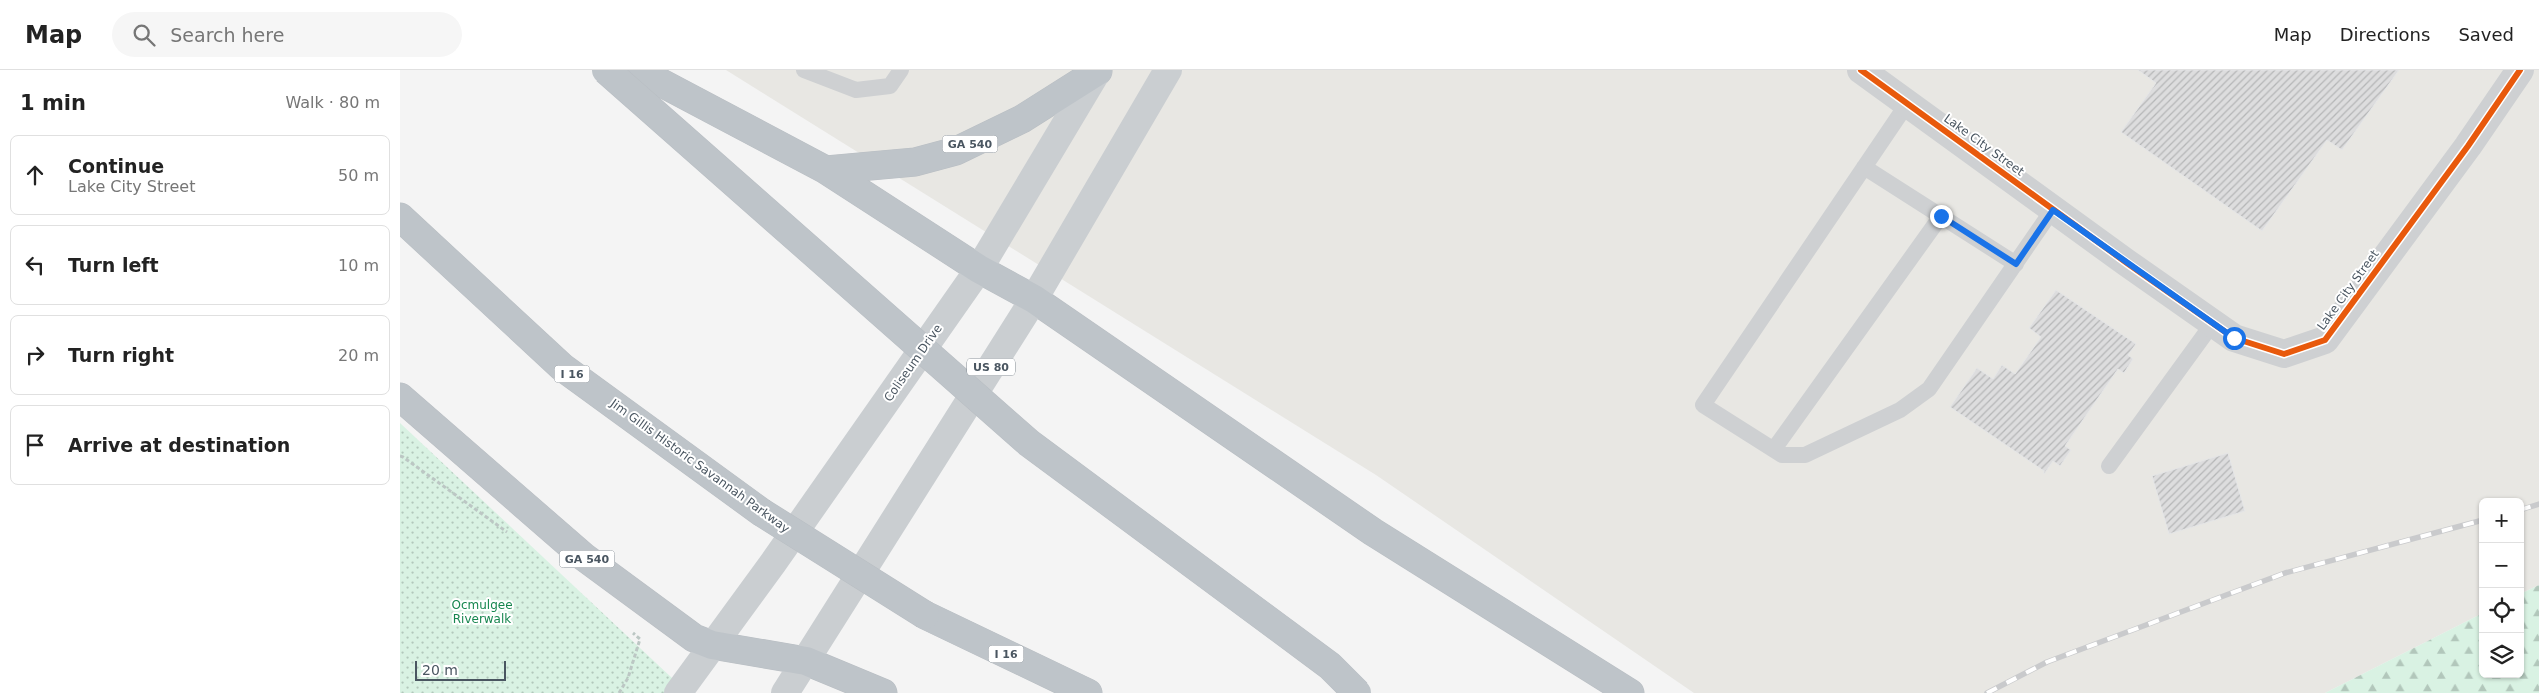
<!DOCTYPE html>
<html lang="en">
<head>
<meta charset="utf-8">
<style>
	body { margin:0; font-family:"DejaVu Sans",sans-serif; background:#f6f6f6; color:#222 }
	.controls { position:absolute; right:15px; bottom:15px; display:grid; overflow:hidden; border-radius:8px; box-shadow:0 1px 4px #0004 }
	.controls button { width:45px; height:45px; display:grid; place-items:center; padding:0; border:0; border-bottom:1px solid #e0e0e0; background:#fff; color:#222; font:25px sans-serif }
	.scale { position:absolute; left:15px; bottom:12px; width:91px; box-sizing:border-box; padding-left:5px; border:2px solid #4a5661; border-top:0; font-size:14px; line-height:18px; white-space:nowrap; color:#4a5661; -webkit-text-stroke:4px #fff; paint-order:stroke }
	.stop { position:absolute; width:15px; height:15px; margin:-11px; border:4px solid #1a73e8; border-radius:50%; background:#fff }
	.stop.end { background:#1a73e8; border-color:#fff; box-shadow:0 1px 5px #0008 }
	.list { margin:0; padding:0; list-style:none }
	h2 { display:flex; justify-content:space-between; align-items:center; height:65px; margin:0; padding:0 20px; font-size:21px }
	h2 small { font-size:16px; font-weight:400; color:#767676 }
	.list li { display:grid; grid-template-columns:32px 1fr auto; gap:15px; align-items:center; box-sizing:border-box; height:80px; margin:0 10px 10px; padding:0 10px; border:1px solid #e0e0e0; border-radius:8px }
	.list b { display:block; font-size:19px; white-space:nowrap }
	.list p { margin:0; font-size:16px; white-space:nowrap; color:#767676 }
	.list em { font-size:16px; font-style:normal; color:#767676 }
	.icon { flex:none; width:28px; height:28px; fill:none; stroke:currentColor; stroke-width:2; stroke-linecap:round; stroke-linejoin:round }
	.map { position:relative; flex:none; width:2139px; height:623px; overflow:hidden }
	header { display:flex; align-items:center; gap:30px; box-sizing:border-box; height:70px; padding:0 25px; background:#fff; border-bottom:1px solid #e0e0e0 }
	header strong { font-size:24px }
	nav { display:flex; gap:28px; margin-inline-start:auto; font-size:18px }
	.search { width:350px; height:45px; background:#f6f6f6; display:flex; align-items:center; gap:12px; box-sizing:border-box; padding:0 18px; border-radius:28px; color:#767676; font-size:19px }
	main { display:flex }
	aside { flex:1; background:#fff }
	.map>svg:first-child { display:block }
</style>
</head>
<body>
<header>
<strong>Map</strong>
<div class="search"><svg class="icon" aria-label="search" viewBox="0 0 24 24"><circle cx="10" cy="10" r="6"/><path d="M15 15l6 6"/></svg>Search here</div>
<nav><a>Map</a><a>Directions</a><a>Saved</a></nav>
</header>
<main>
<aside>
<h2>1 min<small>Walk · 80 m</small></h2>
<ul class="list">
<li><svg class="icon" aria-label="ahead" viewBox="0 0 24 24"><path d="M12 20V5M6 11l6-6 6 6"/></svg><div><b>Continue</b><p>Lake City Street</p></div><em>50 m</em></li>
<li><svg class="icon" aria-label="left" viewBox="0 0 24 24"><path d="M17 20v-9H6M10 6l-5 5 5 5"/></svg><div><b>Turn left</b></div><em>10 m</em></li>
<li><svg class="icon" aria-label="right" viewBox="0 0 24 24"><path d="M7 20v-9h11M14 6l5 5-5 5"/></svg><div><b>Turn right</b></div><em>20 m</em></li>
<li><svg class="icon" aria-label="arrive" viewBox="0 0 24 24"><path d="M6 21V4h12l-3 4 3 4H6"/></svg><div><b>Arrive at destination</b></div></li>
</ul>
</aside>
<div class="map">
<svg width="2139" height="623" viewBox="0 0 2139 623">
	<defs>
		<pattern id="green-dots" width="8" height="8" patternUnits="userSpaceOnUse" patternTransform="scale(1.25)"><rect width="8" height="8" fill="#d9f2e3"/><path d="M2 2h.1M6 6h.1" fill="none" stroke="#b2c7bb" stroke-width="1.8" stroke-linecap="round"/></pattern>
		<pattern id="forest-firs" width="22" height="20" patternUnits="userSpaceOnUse" patternTransform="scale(1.25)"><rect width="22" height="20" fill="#d9f2e3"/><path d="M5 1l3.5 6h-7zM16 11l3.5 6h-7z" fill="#b2c7bb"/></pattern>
		<pattern id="building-hatch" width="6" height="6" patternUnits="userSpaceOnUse" patternTransform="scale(1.25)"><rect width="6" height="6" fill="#ddddde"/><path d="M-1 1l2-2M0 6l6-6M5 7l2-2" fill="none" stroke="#b5b6b7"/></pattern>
	</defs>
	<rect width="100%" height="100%" fill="#f4f4f4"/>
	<path fill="#e8e7e3" d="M326 0H2139V515L2120 524V432H2083V543L1925 623H1294L976 405Z"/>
	<path fill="url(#green-dots)" d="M0 353 288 623H0Z"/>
	<path fill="url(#forest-firs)" d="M2139 515V623H1925L2083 543V604H2120V524Z"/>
	<path fill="url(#building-hatch)" stroke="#e5e6e7" d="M1738 0H1999L1942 80 1927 70 1862 161 1721 62 1756 13Z
		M1656 220 1736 274 1728 285 1733 289 1724 303 1718 299 1665 376 1671 380 1660 396 1653 391 1644 404V401L1550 337 1577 298 1593 309 1602 295 1615 304 1641 267 1629 258Z
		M1828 383 1845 441 1769 464 1752 406Z"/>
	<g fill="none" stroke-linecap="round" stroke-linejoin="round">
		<defs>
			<path id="motorway" d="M237 0 426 100 579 199 634 229 973 462 1230 623
				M426 100 515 92 556 81 622 49 698 1
				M0 147 162 297 361 442
				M0 327 184 487 294 568 312 575 406 591 483 623
				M525 545 688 623"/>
		</defs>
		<use href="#motorway" stroke="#b9bec3" stroke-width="29"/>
		<path stroke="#bcc7c4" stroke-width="3" stroke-dasharray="4 2.5" stroke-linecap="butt" d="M0 386 3 387 107 462
			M219 623 228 608 240 569 233 563"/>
		<path stroke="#ced0d2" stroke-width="16" d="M404 0 456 20 490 16 501 0
			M1507 34 1303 335 1382 385H1405L1500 340 1529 319 1653 139
			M1464 97 1616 194
			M1374 379 1541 146
			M1709 396 1813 253"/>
		<path stroke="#ced0d2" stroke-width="28" d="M1461 0 1727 193 1834 268 1884 284 1925 270 2068 76 2120 0"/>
		<path stroke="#caced1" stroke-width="28" d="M278 623 373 493 579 199 698 0
			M385 623 634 229 768 0"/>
		<use href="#motorway" stroke="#bec4c9" stroke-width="28"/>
		<defs>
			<path id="rail" d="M2120 440 2139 434
				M1587 623 1647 592 1885 503 2083 450"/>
		</defs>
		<use href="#rail" stroke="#c9cacc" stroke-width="5.5"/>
		<use href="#rail" stroke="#fff" stroke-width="4" stroke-dasharray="11" stroke-linecap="butt"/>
		<defs>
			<path id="motorway-bridge" d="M206 0 629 373 930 596 957 623
				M361 442 525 545"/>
		</defs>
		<use href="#motorway-bridge" stroke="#b9bec3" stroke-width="29" stroke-linecap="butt"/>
		<use href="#motorway-bridge" stroke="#bec4c9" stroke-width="28"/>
		<defs>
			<path id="cycleway" d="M1461 0 1727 193 1834 268 1884 284 1925 270 2068 76 2120 0"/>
		</defs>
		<use href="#cycleway" stroke="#fff" stroke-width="9"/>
		<use href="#cycleway" stroke="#e8590c" stroke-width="6"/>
	</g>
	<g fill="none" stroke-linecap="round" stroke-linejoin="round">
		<path stroke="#1a73e8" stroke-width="6" d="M1541 146 1616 194 1653 140 1834 268"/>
	</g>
	<g text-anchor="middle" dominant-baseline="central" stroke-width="4" stroke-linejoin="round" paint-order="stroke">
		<g fill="#fff" stroke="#808990" stroke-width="1">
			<rect x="542.5" y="65.5" width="55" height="17" rx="4"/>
			<rect x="567" y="288.5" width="48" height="17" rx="4"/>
			<rect x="154.5" y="295.5" width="35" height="17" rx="4"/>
			<rect x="159.5" y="480.5" width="55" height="17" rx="4"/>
			<rect x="588.5" y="575.5" width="35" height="17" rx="4"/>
		</g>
		<g font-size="11" font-weight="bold" fill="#4a5661">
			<text x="570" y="74">GA 540</text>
			<text x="591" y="297">US 80</text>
			<text x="172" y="304">I 16</text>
			<text x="187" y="489">GA 540</text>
			<text x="606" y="584">I 16</text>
		</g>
		<g font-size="12" fill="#4a5661" stroke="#fff">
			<text transform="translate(1584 75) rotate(36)">Lake City Street</text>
			<text transform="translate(1948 220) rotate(-54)">Lake City Street</text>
			<text transform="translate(513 293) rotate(-55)">Coliseum Drive</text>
			<text transform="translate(300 396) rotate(36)">Jim Gillis Historic Savannah Parkway</text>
		</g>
		<g font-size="12" fill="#17864f" stroke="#fff">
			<text x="82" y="535">Ocmulgee<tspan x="82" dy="14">Riverwalk</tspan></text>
		</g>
	</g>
</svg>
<div class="controls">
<button>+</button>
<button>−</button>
<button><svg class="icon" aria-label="locate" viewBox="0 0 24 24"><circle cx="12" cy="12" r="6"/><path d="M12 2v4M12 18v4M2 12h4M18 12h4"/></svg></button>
<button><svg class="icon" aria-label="layers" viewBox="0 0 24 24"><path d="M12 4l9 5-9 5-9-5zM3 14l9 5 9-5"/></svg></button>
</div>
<div class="scale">20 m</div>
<div class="stop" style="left:1834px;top:268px"></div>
<div class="stop end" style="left:1541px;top:146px"></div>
</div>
</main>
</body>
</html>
